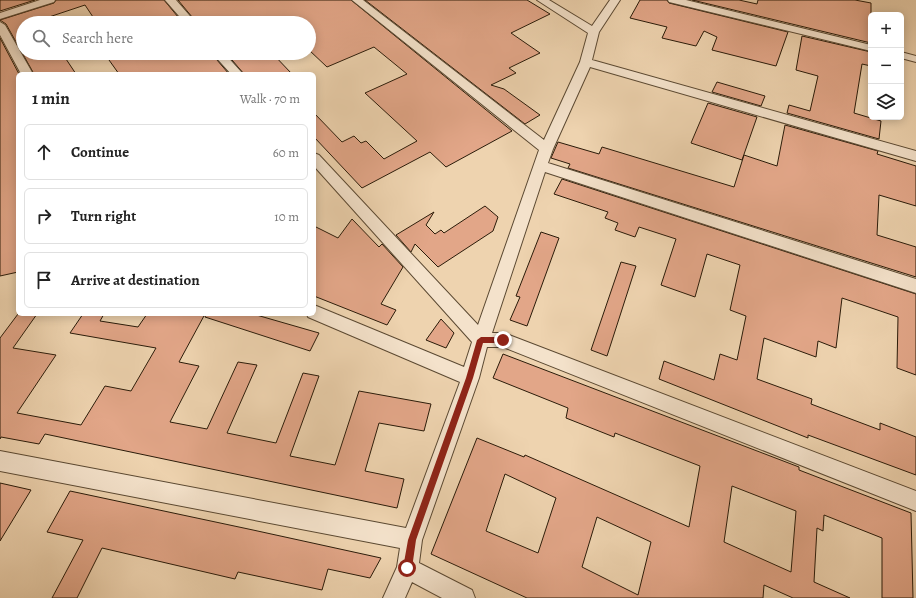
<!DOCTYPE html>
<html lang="en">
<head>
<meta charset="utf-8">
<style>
	body { margin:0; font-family:Alegreya,serif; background:#f2f2f2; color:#222 }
	.controls { position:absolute; right:12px; top:12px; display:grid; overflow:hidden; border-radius:6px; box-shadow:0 2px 10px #0003 }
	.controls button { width:36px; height:36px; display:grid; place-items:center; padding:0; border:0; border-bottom:1px solid #e0e0e0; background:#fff; color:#222; font:20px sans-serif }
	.stop { position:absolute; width:12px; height:12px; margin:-9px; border:3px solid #8f2418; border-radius:50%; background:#fff }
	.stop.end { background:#8f2418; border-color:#fff; box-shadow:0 1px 4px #0008 }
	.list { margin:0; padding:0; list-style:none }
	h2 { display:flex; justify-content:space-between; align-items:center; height:52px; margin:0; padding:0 16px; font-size:17px }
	h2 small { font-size:13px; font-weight:400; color:#767676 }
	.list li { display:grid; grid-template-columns:26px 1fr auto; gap:12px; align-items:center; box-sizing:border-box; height:56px; margin:0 8px 8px; padding:0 8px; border:1px solid #e0e0e0; border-radius:6px }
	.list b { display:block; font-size:15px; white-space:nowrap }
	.list em { font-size:13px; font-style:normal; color:#767676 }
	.icon { flex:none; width:22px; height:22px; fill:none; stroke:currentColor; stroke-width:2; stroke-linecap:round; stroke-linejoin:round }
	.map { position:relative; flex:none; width:916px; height:598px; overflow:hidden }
	.search { position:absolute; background:#fff; box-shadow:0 2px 10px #0003; left:16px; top:16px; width:300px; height:44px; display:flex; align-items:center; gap:10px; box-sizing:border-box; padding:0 14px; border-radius:22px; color:#767676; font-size:15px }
	.panel { position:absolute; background:#fff; box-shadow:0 2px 10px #0003; left:16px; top:72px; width:300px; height:244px; border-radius:6px }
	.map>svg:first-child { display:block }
</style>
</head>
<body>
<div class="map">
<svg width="916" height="598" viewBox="0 0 916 598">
	<rect width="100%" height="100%" fill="#eed3af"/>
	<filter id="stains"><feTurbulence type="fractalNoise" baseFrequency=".005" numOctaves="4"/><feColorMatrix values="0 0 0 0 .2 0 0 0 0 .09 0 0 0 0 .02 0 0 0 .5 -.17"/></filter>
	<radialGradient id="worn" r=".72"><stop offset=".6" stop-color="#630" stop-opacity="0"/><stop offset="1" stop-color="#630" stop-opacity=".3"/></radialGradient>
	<path fill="#e2a688" stroke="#2a1b09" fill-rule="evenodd" d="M0 0H35L0 11Z
		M56 0H164L183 23H97L85 5 46 18 49 23H23V53H62L76 74H34L6 24 0 20 54 3Z
		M178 0H351L512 131 446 167 430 152 362 188 314 137V113L342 142 354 136 361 143 366 141 384 159 417 141 365 93 407 74 374 47 327 67 309 50V23H197Z
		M365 0H527L550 14 511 33 540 53 509 68 516 73 491 85 504 89 540 115 525 124Z
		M640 0H667L669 3 788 32 776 66 712 50 717 37 704 31 696 46 662 38 667 27 630 18Z
		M692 0H739L757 4 758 0H855L871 3V43Z
		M802 36 871 52V66L862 64 854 113 881 121 879 139 787 113 789 105 810 111 818 76 796 70Z
		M0 38 19 74H18V272L0 276Z
		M104 53H211L229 74H119Z
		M226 53H272L292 74H244Z
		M717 82 765 96 761 106 712 92Z
		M708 103 757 117 742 160 691 143Z
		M785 125 878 151 877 154 916 166V206L879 195 877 235 916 247V277L568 168 570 164 551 158 558 142 599 154 602 147 734 187 744 155 777 166Z
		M562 179 916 294V375L897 368 898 317 842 298 836 348 818 341 816 357 764 338 757 379 812 399 811 404 880 430V423L916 437V475L808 435V438L659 379 664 361 714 380 720 354 737 360 746 316 730 310 740 265 707 254 695 297 661 285 676 239 639 227 635 237 615 230 618 223 605 218 608 212 554 194Z
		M485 206 498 217 493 231 438 267 415 244 411 252 396 235 434 212 426 225 435 234 441 230 444 233Z
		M352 219 379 247 382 244 403 267 381 304 396 310 387 325 314 296V226L338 238Z
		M541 232 559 238 527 326 510 320 520 297 516 296Z
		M621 262 636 266 607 356 591 350Z
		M18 314H37L13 348 56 355 17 413 81 425 105 386 131 391 156 348 70 333 83 314H104L100 321 138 327 147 314H205L179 362 199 366 170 422 207 429 238 362 257 365 227 433 276 443 303 373 319 376 290 456 335 465 359 391 431 404 424 431 379 423 365 471 404 479 397 508 45 434 39 444 1 437 0 439V338Z
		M206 314H253L319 333 310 351 205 317Z
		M441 319 454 333 446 348 426 340Z
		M503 354 799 467V470L911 513 913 598H882V538L824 515 823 531 817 528 814 582 850 598H793L764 585 763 598H527L431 554 477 438 524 457 525 455 689 527 700 466 615 433 614 437 566 418 568 408 493 378ZM505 474 556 498 538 553 486 531ZM732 486 796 511 791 572 724 542ZM597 517 651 542 638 595 582 567Z
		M0 483 31 490 0 541Z
		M70 491 253 530 381 558 370 578 328 569 322 590 238 572 235 579 102 548 77 598H52L83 540 47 532Z"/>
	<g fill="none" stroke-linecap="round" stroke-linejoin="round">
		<defs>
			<path id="street" d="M40 0H55L54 2 0 19V13Z
				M165 0H176L196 23H185Z
				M352 0H363L544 140 580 62 588 33 537 0H549L592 26 610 0H620L599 32 592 60 916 151V161L590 67 553 149 548 163 916 279V293L545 172 492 333H503L509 335 916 491V511L503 347H487L479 378 422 540 419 563 472 590 475 598H442L412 582 405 598H383L397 567 400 548 0 471V451L406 528 460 382 308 317 307 314H314V305L464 367 472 342 314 166V153L319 155 478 325 539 150Z
				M668 0H686L871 45V51L669 2Z
				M0 22 5 25 33 74H21L0 35Z
				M901 52 916 56V62L901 58Z
				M212 53H224L243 74H231Z"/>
		</defs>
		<use href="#street" stroke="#5b4932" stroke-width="2"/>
		<use href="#street" fill="#f4e2cb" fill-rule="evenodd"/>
	</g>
	<path fill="#8f2418" d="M481 337H503L506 340 503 343H483L473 378 416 540 412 568 410 571 407 573 404 571 403 568 408 540 466 378 477 340Z"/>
	<rect width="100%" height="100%" filter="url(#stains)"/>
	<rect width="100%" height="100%" fill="url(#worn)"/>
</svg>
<div class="controls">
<button>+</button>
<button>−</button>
<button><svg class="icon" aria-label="layers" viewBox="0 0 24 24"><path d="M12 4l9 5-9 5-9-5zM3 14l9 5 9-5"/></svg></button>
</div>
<div class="stop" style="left:407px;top:568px"></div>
<div class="stop end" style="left:503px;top:340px"></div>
<div class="search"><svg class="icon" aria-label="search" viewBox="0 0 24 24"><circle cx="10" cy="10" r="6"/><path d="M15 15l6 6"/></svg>Search here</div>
<section class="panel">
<h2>1 min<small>Walk · 70 m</small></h2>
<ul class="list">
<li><svg class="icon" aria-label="ahead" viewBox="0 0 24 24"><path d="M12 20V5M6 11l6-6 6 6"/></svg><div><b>Continue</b></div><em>60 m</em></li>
<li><svg class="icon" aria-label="right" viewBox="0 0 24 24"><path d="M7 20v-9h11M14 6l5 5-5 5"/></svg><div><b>Turn right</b></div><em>10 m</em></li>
<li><svg class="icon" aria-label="arrive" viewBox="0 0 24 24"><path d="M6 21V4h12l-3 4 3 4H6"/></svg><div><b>Arrive at destination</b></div></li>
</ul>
</section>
</div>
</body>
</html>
